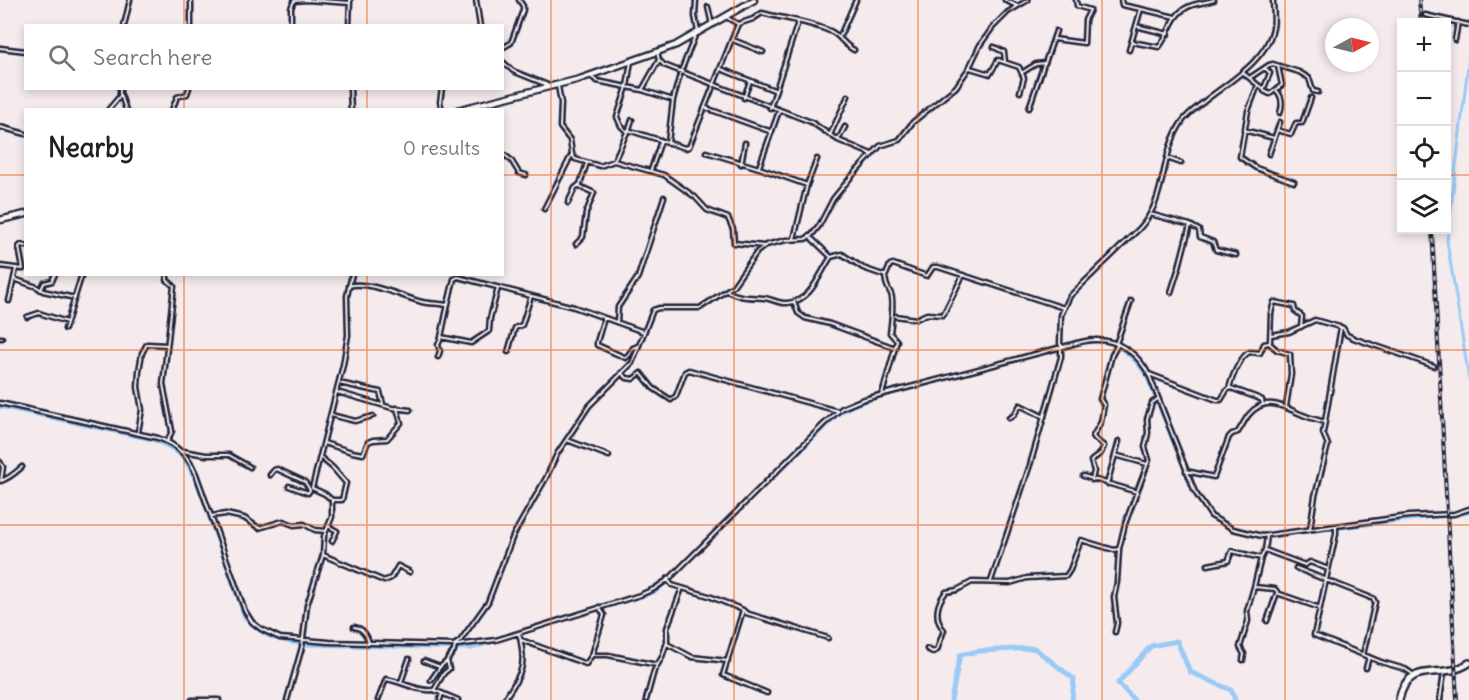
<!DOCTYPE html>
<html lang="en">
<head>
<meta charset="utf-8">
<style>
	body { margin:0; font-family:Delius,sans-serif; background:#f6f6f6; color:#202124 }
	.controls { position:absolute; right:18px; top:18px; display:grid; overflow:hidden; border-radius:0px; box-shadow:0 3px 9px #0003 }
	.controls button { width:54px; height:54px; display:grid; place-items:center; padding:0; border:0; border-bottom:2px solid #e0e0e0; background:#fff; color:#202124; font:30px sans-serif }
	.compass { position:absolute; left:1325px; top:18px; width:54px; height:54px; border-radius:50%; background:#fff; box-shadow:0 3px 9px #0003; rotate:83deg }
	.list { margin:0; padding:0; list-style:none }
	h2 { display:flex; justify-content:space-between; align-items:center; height:78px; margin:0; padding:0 24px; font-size:26px }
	h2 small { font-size:20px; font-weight:400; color:#757577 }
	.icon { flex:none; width:33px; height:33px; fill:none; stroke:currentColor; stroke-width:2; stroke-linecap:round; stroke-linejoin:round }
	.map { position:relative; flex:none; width:1469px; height:700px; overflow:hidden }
	.search { position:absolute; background:#fff; box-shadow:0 3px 9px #0003; left:24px; top:24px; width:480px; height:66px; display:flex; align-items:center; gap:15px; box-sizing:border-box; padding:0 21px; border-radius:0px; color:#757577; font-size:22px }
	.panel { position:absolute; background:#fff; box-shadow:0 3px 9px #0003; left:24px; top:108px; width:480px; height:168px; border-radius:0px }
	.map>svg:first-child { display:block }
</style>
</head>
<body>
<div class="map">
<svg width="1469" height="700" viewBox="0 0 1469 700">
	<rect width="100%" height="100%" fill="#f5ebed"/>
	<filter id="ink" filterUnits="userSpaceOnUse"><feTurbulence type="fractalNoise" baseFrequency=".0167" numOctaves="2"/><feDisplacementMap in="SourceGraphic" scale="12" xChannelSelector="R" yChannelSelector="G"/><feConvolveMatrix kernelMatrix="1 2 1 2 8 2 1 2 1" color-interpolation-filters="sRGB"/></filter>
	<g filter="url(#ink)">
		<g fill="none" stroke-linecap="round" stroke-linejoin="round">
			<path stroke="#99caf5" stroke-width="3" d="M1469 57 1447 241 1469 379
				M1106 342C1124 348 1136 360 1146 376L1196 498C1214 523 1232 534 1263 537L1469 513
				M0 407 152 440 172 449 184 459 197 484 244 617C264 639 275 640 303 645L471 649 656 592 839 414 853 406 875 398 1091 341"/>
			<path stroke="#99caf5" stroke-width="5" d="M951 700 960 655 979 651 1034 648 1074 679 1072 700
				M1134 700 1118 683 1151 646 1177 641 1190 672 1231 690 1235 700"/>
			<defs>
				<path id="street" d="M191 0V26
					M476 0 480 26
					M696 0 695 16 698 32
					M1005 0 1017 6
					M1121 0 1122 5 1141 9
					M1273 0C1273 9 1275 19 1273 28 1267 60 1230 81 1206 100 1198 107 1188 113 1182 122 1159 156 1168 197 1140 228L1070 296 1061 315 1060 344 1063 347C1073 344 1084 340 1095 340 1119 339 1140 355 1150 377L1195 492 1211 516 1233 529 1262 536 1336 526V534L1314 635 1381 662 1405 669 1414 675
					M708 7 712 25
					M1425 15 1469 25
					M726 17 738 24 753 19 762 13C785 19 811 22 832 32 841 37 844 45 854 50
					M124 26 130 0
					M291 26V8L294 1 307 0 350 3
					M349 26 350 0
					M1136 26 1168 34
					M840 36 856 0
					M1054 39 1084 43 1085 20 1090 10 1077 6 1076 0
					M733 40 763 52
					M1455 40 1458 22
					M1132 42 1159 47C1169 35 1172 15 1186 8 1194 3 1205 3 1214 0
					M994 47 1004 52 1005 62
					M0 48 26 51
					M502 48 511 43 523 10V6L519 0
					M1129 50 1141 9 1175 17
					M659 60 664 65 811 122 838 140 871 154
					M502 61 513 71 550 86
					M631 61 627 87 642 90 659 60 657 52
					M970 68 990 74 998 60 1019 67 1024 78 1020 92
					M721 69 774 90
					M1023 72 1036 64 1045 63 1056 31
					M1242 72 1258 85 1248 111 1240 157 1256 168 1294 182
					M590 76 597 81 627 87 617 117 621 126 626 131
					M1251 77 1269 65 1273 64 1299 72 1309 78 1313 91 1318 92
					M1258 85 1263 88 1264 91 1270 94 1282 85 1278 66
					M558 86 561 103 560 127 570 140 572 154 575 159 600 166 614 161 664 175 695 197 707 210 728 218 733 229 734 243 764 246
					M350 88 351 110
					M442 88 440 102 442 110
					M1264 88 1270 73 1265 68
					M642 90 673 100
					M1276 90C1282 96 1283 104 1280 113
					M121 95 126 110
					M744 98 750 81
					M706 108 772 132
					M770 108 798 22
					M1029 108 1044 64
					M108 110 120 96V88
					M172 110 177 97 187 94 189 88
					M0 127 26 134
					M629 129 632 120
					M1244 130 1274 138
					M1277 130 1291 134 1296 123H1302L1311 98
					M830 135 848 96
					M838 140 845 127
					M668 143 673 100 681 71 695 36
					M706 152 759 168 807 185
					M502 153 511 160 519 173 526 175
					M1269 154 1280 122
					M1167 158 1181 163
					M614 161 628 130 685 148 689 147 738 24
					M741 164 745 143
					M759 167 779 111
					M651 170 661 141
					M568 203 575 188 580 184 587 163
					M544 209 572 154
					M1150 214 1190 225 1179 267 1171 292
					M1190 225 1199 230 1200 237 1213 242 1216 250 1236 255
					M809 236 831 257
					M794 239 807 185 817 159
					M576 244 583 237 586 213 594 193 579 186
					M0 266 23 269 19 247 21 245 26 246
					M14 279 37 287 43 291 75 298
					M349 286C367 280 403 297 422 302 430 304 438 303 446 305L448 304 454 279 458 277 574 307 644 332
					M41 290 44 283 52 281 55 274
					M727 291C739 298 751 297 764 298 772 299 780 304 787 303 812 301 819 274 831 257L842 254 863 268 883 275H886L890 265 893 264 927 276 933 267H938L1064 308
					M9 301 16 269
					M794 302 798 313 805 318 830 324 895 348
					M448 304 441 337 471 343 489 331 490 318 498 288
					M895 316 916 319 927 314 943 315 963 275
					M27 317 39 313 67 322
					M604 318 597 342V345L626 358 633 348 638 346
					M617 322 618 307 638 277 664 197
					M65 329 82 274
					M1271 335 1289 332 1315 320 1343 328 1347 335 1356 339 1434 366
					M0 338H2
					M1270 342 1271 313 1274 302 1294 306 1295 311 1302 316 1301 327
					M1116 344 1131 301
					M508 352 515 328 522 325 531 296
					M438 357 440 351 438 345 441 338
					M621 373 627 378 633 379 641 373 653 388 671 400 676 396 685 372 689 370 838 411
					M1149 374 1217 400H1221L1227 390 1231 388 1258 398 1262 400 1263 405
					M339 383 380 392 383 404
					M1229 389C1231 380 1240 355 1250 352 1253 352 1257 353 1260 353L1264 344 1269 343 1277 350 1290 354 1291 374 1286 407
					M337 392 392 408 410 410
					M882 394 897 341 890 333C891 326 894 300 891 294 887 286 886 285 885 276
					M0 403 158 438C176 444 189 457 196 474L245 611 252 622 261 629 280 638 329 642 454 645 460 641 488 602 513 536 546 478 557 454 589 406 632 363 653 310 659 308H700L733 286 757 252 766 245 786 240 805 239 811 236 819 226 833 199 851 177 880 146 899 140 913 122 956 87 969 68 980 45 993 27 1008 12 1028 0
					M331 415 355 421 373 416
					M1009 418 1014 415 1020 405 1044 417
					M138 432 142 410 138 387 139 371 142 353 147 344 167 345
					M567 440 609 456
					M167 442 172 431 163 384 174 286 167 280V274
					M324 443 352 452 363 454 368 442 373 440 387 439 401 423 397 408
					M183 451 206 455H229L250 467
					M1115 455 1147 464
					M320 457 333 468 346 483 342 500H332
					M0 462 3 467 1 481
					M1186 471 1214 477 1229 437 1232 434 1238 432C1244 423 1248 412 1258 407 1272 398 1290 410 1303 415 1310 418 1318 420 1325 422
					M270 475 274 470 277 469 305 482 310 490
					M1083 476 1137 492
					M1092 480 1094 471 1091 461 1101 453 1104 446 1095 439 1093 436 1101 422 1104 405 1100 399 1112 355 1118 344
					M1 481C10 478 15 473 22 467
					M1107 484 1119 441
					M289 486 308 493 310 490
					M211 516 226 514 244 518 259 528 283 521 294 525 304 524 315 530 326 531
					M328 526 337 531 332 541
					M1336 526 1409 516 1454 514 1469 509
					M1310 529 1315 496 1328 445 1323 433 1341 327
					M1265 550 1305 565 1310 562 1328 569
					M323 555 384 581 391 578 398 566 410 572
					M1208 565 1228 561 1232 551 1261 558 1265 550 1267 536
					M1296 568 1369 597
					M667 579 672 585 709 596 743 610 746 613 828 638
					M991 581 1030 465 1061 357V347
					M1254 587 1261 558
					M743 610 723 675 767 693
					M1267 621 1277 593 1320 608
					M354 627C363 628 367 635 369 643
					M1115 632 1117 623 1114 597 1117 582 1119 550
					M521 640 586 664 592 655 604 615 599 607
					M667 644 692 657 728 661
					M455 645 454 651 447 660 449 669 444 673 434 690 458 700
					M457 645 496 640 640 595 654 589 670 578 824 424 842 408 861 400 1062 347
					M927 649 933 652 937 650 944 630C934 619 936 604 946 592L957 590 972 582 1010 583 1027 578 1066 576 1070 570 1081 540 1114 550 1119 549 1125 524 1149 460 1145 447 1148 433 1147 419 1152 403 1158 399
					M592 655H608L657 665
					M1363 655 1375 602 1373 598H1370
					M1243 660 1244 654 1240 647 1248 621 1247 611 1254 587 1275 589 1278 593
					M424 661 440 667
					M1366 668 1369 657
					M431 680 440 667 447 661
					M401 682 409 659
					M192 700H219
					M287 700 302 647 307 605 323 555 324 536 332 517V500L325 494 312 488 343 365 348 335 347 296 352 274
					M378 700 386 679C401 681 418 692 433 690
					M440 700 442 693
					M504 700C522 672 527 667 519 633
					M646 700 654 671 662 657 667 642V628L682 588
					M1440 700 1444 672"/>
				<path id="primary" d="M457 110 580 79 657 52 676 45 754 0
					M0 220 26 214"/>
				<path id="highway" d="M1399 700C1408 657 1442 682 1469 663"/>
			</defs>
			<use href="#street" stroke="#22223b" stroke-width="7"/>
			<use href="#primary" stroke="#22223b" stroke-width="9"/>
			<use href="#highway" stroke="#22223b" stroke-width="10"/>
			<use href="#street" stroke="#f6f6f2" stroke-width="2"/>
			<use href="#primary" stroke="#f6f6f2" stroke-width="4.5"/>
			<use href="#highway" stroke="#f6f6f2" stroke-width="5"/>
			<defs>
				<path id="rail" d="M1419 0 1421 22
					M1432 230 1457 700"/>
			</defs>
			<use href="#rail" stroke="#22223b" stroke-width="4"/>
			<use href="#rail" stroke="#f6f6f2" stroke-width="1.5" stroke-dasharray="4.5" stroke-linecap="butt"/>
		</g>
	</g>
	<path fill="none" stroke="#e8590c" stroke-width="1.5" stroke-opacity="0.55" d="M184 0V26M367 0V26M551 0V700M734 0V700M918 0V700M1102 0V700M1285 0V700M184 88V110M367 88V110M0 175H26M502 175H1402M1446 175H1469M184 274V700M367 274V700M0 350H1469M0 525H1469"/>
</svg>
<div class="controls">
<button>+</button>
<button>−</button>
<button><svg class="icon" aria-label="locate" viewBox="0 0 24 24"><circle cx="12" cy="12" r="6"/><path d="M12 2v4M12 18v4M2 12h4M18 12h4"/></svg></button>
<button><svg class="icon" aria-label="layers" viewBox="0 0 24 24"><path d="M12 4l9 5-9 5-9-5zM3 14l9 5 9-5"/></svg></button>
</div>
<svg class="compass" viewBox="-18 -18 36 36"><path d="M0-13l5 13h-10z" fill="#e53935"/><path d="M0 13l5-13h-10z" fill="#757577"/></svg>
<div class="search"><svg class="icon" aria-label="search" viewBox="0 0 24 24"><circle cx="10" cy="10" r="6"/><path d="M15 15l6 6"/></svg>Search here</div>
<section class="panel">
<h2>Nearby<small>0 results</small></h2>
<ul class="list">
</ul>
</section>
</div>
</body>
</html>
